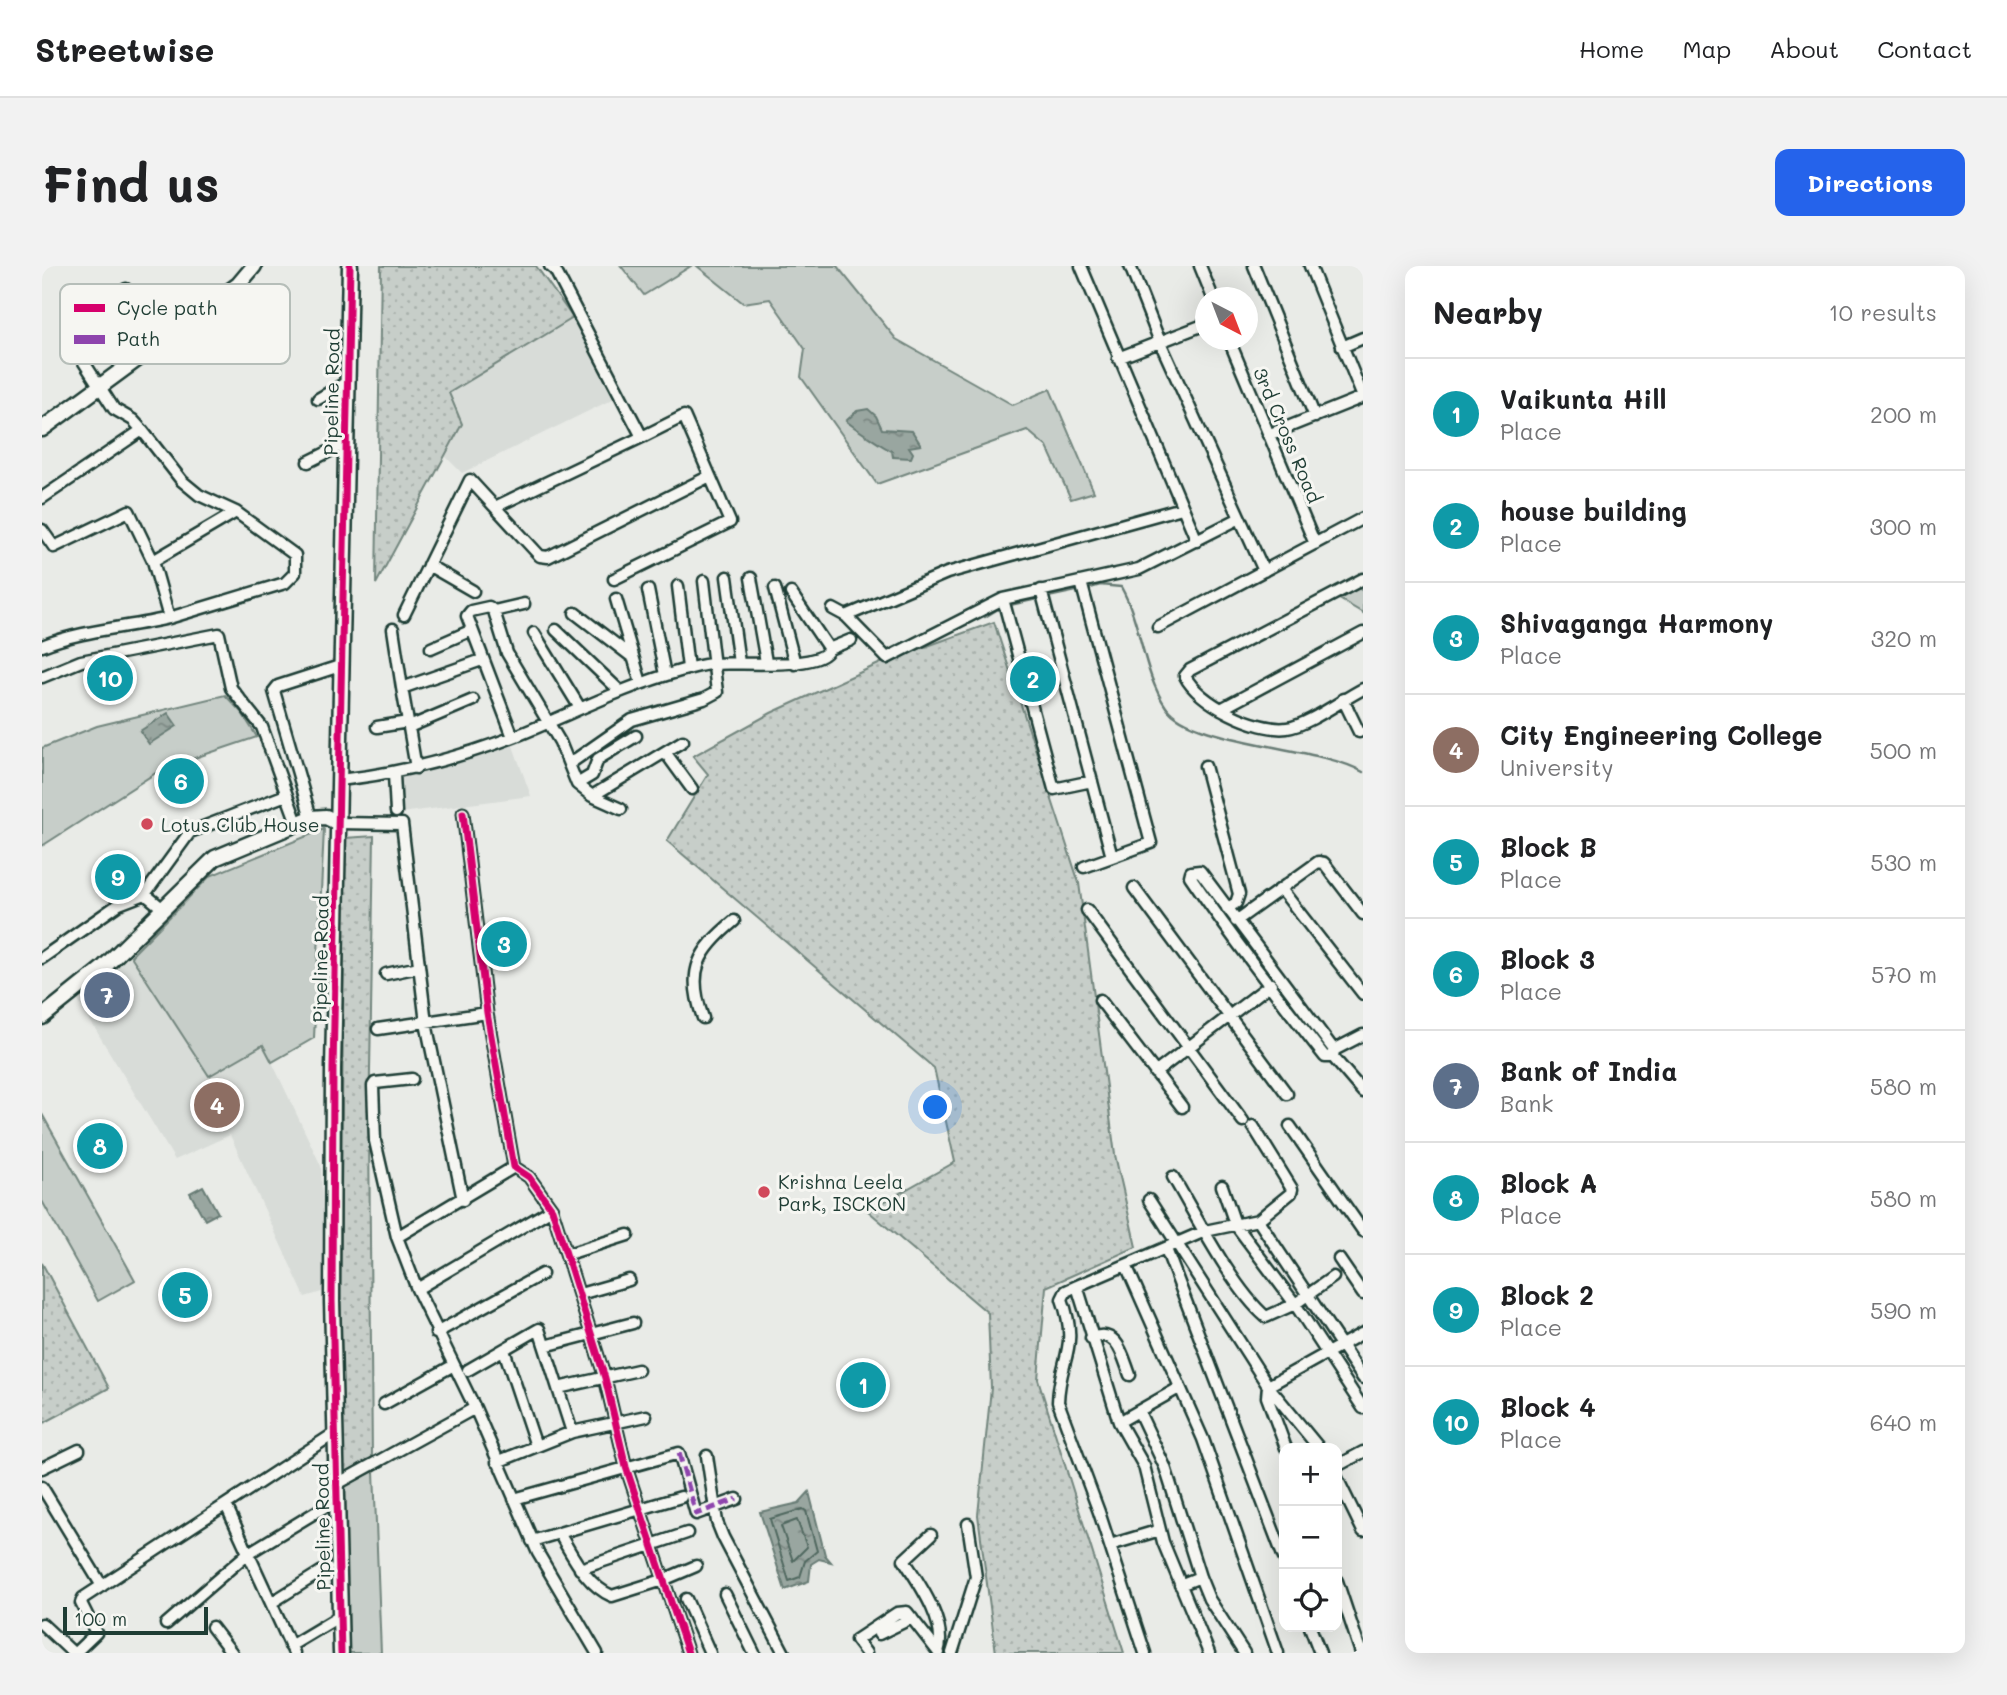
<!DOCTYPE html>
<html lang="en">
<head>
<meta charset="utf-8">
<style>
	body { margin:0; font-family:Mali,sans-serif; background:#f2f2f2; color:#202124 }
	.controls { position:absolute; right:21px; bottom:21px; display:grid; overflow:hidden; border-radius:14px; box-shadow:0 7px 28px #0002 }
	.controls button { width:63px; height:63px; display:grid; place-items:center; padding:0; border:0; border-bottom:2px solid #e0e0e0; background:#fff; color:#202124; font:35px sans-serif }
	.compass { position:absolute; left:1153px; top:21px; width:63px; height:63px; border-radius:50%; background:#fff; box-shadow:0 7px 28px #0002; rotate:138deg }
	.scale { position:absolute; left:21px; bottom:18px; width:145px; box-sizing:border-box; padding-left:7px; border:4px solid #1f3d34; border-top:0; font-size:19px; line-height:24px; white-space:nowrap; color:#1f3d34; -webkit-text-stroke:5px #f6f6f2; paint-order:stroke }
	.you { position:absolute; left:894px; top:842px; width:24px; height:24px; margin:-18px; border:5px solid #fff; border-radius:50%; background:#1a73e8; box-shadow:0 0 0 10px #1a73e833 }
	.badge { display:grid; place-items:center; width:46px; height:46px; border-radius:50%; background:#2563eb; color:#fff; font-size:23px; font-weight:700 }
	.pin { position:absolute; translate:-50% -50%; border:4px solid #fff; box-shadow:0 2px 7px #0006 }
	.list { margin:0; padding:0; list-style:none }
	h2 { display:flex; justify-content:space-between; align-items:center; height:91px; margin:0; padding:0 28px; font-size:30px }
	h2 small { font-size:23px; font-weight:400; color:#757577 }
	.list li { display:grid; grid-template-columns:46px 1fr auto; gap:21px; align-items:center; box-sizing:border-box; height:112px; padding:0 28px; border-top:2px solid #e0e0e0 }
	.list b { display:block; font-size:26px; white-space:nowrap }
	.list p { margin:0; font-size:23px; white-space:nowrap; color:#757577 }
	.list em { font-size:23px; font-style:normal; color:#757577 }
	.icon { flex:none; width:38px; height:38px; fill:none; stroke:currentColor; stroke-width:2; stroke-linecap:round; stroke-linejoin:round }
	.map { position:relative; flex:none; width:1321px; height:1387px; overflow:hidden; border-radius:14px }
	header { display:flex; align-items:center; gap:42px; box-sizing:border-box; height:98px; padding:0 35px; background:#fff; border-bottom:2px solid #e0e0e0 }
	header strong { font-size:33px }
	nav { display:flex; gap:38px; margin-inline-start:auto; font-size:24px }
	.intro { display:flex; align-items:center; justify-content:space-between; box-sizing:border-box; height:168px; padding:0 42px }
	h1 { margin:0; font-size:49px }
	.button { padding:18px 32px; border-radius:14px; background:#2563eb; color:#fff; font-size:24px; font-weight:700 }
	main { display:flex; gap:42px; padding:0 42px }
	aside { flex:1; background:#fff; border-radius:14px; box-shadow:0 7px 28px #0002 }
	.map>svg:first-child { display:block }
</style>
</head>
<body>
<header>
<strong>Streetwise</strong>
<nav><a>Home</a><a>Map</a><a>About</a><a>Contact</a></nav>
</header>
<div class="intro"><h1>Find us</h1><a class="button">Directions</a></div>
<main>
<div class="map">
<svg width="1321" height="1387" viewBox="0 0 1321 1387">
	<defs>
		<pattern id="grass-dots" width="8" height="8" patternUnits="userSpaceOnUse" patternTransform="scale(1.75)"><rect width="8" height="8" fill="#c7cec9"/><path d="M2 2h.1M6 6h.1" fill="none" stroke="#aab2ad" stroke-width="1.8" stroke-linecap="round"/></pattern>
		<pattern id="water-ripples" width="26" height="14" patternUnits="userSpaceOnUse" patternTransform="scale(1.75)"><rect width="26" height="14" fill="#99a6a0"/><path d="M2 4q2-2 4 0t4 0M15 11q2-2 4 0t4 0" fill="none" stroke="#7c8883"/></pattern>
	</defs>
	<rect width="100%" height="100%" fill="#e9ebe7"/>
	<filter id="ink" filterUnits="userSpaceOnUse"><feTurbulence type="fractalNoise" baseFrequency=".0143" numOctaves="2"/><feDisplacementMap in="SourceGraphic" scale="14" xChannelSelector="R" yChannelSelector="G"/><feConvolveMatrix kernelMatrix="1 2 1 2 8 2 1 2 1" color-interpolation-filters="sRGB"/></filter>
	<g filter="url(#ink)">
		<path fill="#d8dcd8" d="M531 52 571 133 420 207 403 190 420 158 407 128Z
			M471 480 489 530 358 547 351 509Z
			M89 690 167 809 222 779 279 900 283 1025 263 1031 188 869 133 894 35 733Z"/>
		<path fill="url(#grass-dots)" stroke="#73867e" stroke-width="2" d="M339 0H494L531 52 407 127 420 158 334 318Z
			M952 356 1037 617 1073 889 1094 981 1004 1021 996 1113 1082 1387H954L936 1249 949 1122 946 1047 826 945 913 896 892 802 625 575 666 508 651 490 729 447 841 396Z
			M332 570 327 862 330 1192 302 1207 298 1017 303 572Z
			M0 997 67 1122 0 1158Z"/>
		<path fill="#c7cec9" stroke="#73867e" stroke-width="2" d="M579 0H649L602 29Z
			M655 0H795L854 73 971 139 1008 123 1052 226 1029 233 1005 181 985 164 835 218 759 111 763 83 728 33 701 37Z
			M1314 321 1321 325V347L1294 331Z
			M183 429 200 447 215 471 120 503 0 580V482L55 460Z
			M282 563 272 772 230 796 221 779 167 810 89 690 168 610Z
			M0 848 93 1014 56 1035 0 935Z
			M332 1205 339 1387H305L303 1220Z"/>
		<path fill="url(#water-ripples)" stroke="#687c75" stroke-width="2" d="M826 143 834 150 840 163 870 165 879 179 867 181 871 187 869 192 851 191 850 185C844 183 810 160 804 155L815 145Z
			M126 447 135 460 107 478 98 465Z
			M161 920 176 947 163 954 148 927Z
			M767 1226 783 1289 789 1296 777 1293 769 1298 767 1315 743 1324 718 1246 757 1237Z"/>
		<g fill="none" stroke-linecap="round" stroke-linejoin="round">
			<path stroke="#50675f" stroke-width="2" d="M761 1243 764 1245 775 1285 763 1295 758 1311 747 1315 728 1253Z
				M755 1254 765 1281 751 1295 739 1260Z"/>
			<path stroke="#687c75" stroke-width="2.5" d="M1045 323 1058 319 1079 321C1100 358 1100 405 1124 441 1149 478 1277 480 1321 506
				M1006 331 1034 325
				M968 339 995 333
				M943 351 956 343"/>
			<defs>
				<path id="street" d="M508 0 513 4 600 171 642 150 688 256 572 313
					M1039 0 1155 275
					M1088 0 1118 76 1222 305
					M1158 0 1171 32
					M1212 0 1273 151
					M1268 0 1321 131
					M84 23 77 74 90 97
					M1187 74 1273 278
					M1300 81 1321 72
					M36 87 72 143 91 154 100 164
					M1076 92 1164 58
					M276 133 305 116
					M1226 169 1321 131
					M266 196 304 177
					M0 232 100 164 140 215 157 229 194 246 253 289V307L243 317 127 352
					M453 241 600 171
					M0 264 12 281 87 245 111 295 127 352C84 362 41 364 0 380
					M111 295 194 246
					M386 299 431 325
					M685 311 697 397
					M709 312 724 396
					M1321 313 1148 404 1143 410C1156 437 1215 466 1245 462 1265 460 1301 433 1321 423
					M1039 316 1109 577 1042 601
					M636 320 646 402
					M733 322 753 398
					M606 324 623 409
					M999 324 1070 591
					M574 333 599 417
					M961 333 1012 523 1050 515
					M791 343 804 350 845 392 961 333 1097 303 1198 252
					M452 345 482 338
					M533 347 589 390
					M362 349 428 214 498 290 506 291 668 210
					M804 350 905 307 1140 242
					M1116 361 1321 252
					M351 363 360 422
					M514 364 578 425
					M492 367 538 442
					M389 382 430 364
					M787 383 809 374
					M0 411 39 395 177 368 189 422 220 461 255 557
					M1301 433 1317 466
					M1179 443 1321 367
					M335 461 366 456
					M367 461 431 434
					M471 471 425 350 429 345 447 341 452 345 465 387 518 476 535 518 550 530 579 543
					M623 486 650 523
					M527 498 590 454 662 433 675 426 662 315
					M1163 500 1197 628 1194 637 1185 642
					M374 502 360 422 440 394
					M352 508 354 546
					M298 514C359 507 417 492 474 470 529 448 581 421 638 405 648 402 659 399 669 398 693 395 778 405 787 383L749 327
					M535 518 550 509 556 493 594 470
					M550 530 641 475
					M421 547 445 747 472 901 487 911 510 943 563 1112 584 1201 646 1387
					M269 552 232 425 236 420 301 399
					M296 557 360 558 384 757 421 934
					M1092 622 1245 828
					M1239 623 1321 728
					M103 628 121 643
					M1045 644 1201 855
					M1194 655 1276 596 1282 597 1321 648
					M0 692 77 638 103 628 148 566 244 529
					M344 708 377 701
					M1058 734 1140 841
					M661 752C644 705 656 685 692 655
					M336 763 445 747
					M1292 784 1321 769
					M1291 791H1283C1236 731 1190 672 1148 610L1149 606 1158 605 1292 784 1291 791 1321 826
					M1113 807 1229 718
					M370 813 333 817 331 820 333 875 355 971 375 1023 433 1142 496 1287 555 1387
					M1248 860 1321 965
					M1131 911C1154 950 1191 1023 1224 1051L1253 1038 1291 1011
					M1180 920 1193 958 1253 1038 1321 1142
					M1107 934 1226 1120 1277 1182
					M1216 954 1321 1112
					M355 971 472 901
					M1124 983 1242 1292
					M526 988 586 969
					M1297 993 1321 1028
					M1084 999 1161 1173 1236 1387
					M1035 1020 1024 1025 1020 1033C1038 1083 1017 1093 1016 1136L1057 1246 1103 1387
					M375 1023 510 943
					M538 1028 587 1014
					M394 1067 500 1008
					M1049 1072C1076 1062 1080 1088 1088 1109
					M503 1080 591 1057
					M462 1084 494 1180
					M426 1104 497 1063 530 1166
					M516 1122 596 1104
					M342 1138 412 1099
					M1097 1146 1123 1201 1158 1311 1167 1333 1202 1387
					M1077 1156 1137 1122
					M1244 1182 1225 1131 1226 1120 1321 1067
					M665 1190 675 1256 681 1271 742 1387
					M455 1196 530 1166 604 1150
					M1295 1200 1321 1186
					M0 1202 37 1184
					M1295 1212 1321 1265
					M295 1218 433 1142
					M0 1221 60 1320
					M472 1233 637 1187 654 1248 695 1233
					M184 1239 252 1387
					M517 1267C531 1290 544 1319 570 1330L621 1314 654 1300
					M889 1269 862 1294C877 1317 906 1358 896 1386
					M490 1275 639 1231
					M1068 1279 1118 1264
					M538 1303 645 1267
					M1295 1315 1319 1387
					M1138 1319 1158 1311
					M683 1328 712 1387
					M644 1333 668 1387
					M229 1337 285 1302
					M0 1358 31 1387
					M124 1358 205 1288 284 1240
					M170 1361 190 1387
					M1268 1361 1278 1387
					M837 1368 870 1352
					M248 1380 298 1350
					M33 1387 54 1367 39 1337 41 1332 293 1167
					M824 1387 814 1374 855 1347 865 1346 897 1387
					M910 1387 934 1311 926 1258
					M1167 1387 1121 1276 1102 1200 1077 1156 1035 1020 1163 965 1216 954 1249 927 1250 923 1211 860"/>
				<path id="secondary" d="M0 163 196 19 212 0
					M0 751 60 703 173 592 269 552 284 551 296 557
					M299 1387 290 1035 291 803 308 0"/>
			</defs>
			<use href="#street" stroke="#1f3d34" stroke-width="15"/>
			<use href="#secondary" stroke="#1f3d34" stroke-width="19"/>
			<use href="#street" stroke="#f6f6f2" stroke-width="10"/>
			<use href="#secondary" stroke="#f6f6f2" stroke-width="14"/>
			<path stroke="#8e44ad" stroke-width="5" stroke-dasharray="10 5" stroke-linecap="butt" d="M637 1187 654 1248 695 1233"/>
			<defs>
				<path id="cycleway" d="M421 547 445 747 472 901 487 911 510 943 563 1112 584 1201 646 1387
					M299 1387 290 1035 291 803 308 0"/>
			</defs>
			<use href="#cycleway" stroke="#f6f6f2" stroke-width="11"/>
			<use href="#cycleway" stroke="#d6006c" stroke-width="7"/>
		</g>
	</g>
	<g fill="#d1495b" stroke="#f6f6f2" stroke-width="2.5">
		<circle cx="105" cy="558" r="7"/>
		<circle cx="722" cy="926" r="7"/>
	</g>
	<g text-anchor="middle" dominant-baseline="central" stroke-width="6" stroke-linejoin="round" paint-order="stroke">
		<g font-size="19" fill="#1f3d34" stroke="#f6f6f2">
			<text transform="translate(289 126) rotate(-89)">Pipeline Road</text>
			<text transform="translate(1246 169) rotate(67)">3rd Cross Road</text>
			<text transform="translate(278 693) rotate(-89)">Pipeline Road</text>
			<text transform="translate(280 1261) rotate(-91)">Pipeline Road</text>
		</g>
		<g font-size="19" fill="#1f3d34" stroke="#f6f6f2" text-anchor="start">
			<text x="119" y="558">Lotus Club House</text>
			<text x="736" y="915">Krishna Leela<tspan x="736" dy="22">Park, ISCKON</tspan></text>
		</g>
	</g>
	<rect x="18" y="18" width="230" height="80" rx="10" fill="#f6f6f2" stroke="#b6beb9" stroke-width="2"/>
	<rect x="32" y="38" width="31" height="8" fill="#d6006c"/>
	<rect x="32" y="69" width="31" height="9" fill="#8e44ad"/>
	<g font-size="19" fill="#1f3d34">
		<text x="75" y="49">Cycle path</text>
		<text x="75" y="80">Path</text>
	</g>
</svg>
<div class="controls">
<button>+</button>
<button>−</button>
<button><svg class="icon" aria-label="locate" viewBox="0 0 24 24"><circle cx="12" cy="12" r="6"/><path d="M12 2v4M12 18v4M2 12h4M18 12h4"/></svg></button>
</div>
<svg class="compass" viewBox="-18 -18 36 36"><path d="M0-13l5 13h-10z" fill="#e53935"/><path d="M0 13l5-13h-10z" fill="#757577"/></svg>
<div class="scale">100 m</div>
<div class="you"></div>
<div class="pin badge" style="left:821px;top:1119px;background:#0f9aa8">1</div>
<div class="pin badge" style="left:991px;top:413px;background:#0f9aa8">2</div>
<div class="pin badge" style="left:462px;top:678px;background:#0f9aa8">3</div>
<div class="pin badge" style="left:175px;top:839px;background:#8d6e63">4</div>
<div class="pin badge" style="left:143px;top:1029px;background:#0f9aa8">5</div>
<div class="pin badge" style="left:139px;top:515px;background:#0f9aa8">6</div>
<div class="pin badge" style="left:65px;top:729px;background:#5c6f8a">7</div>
<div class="pin badge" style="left:58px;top:880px;background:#0f9aa8">8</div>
<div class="pin badge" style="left:76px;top:611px;background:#0f9aa8">9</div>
<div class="pin badge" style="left:68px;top:412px;background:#0f9aa8">10</div>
</div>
<aside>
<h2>Nearby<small>10 results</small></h2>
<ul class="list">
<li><span class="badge" style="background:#0f9aa8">1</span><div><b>Vaikunta Hill</b><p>Place</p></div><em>200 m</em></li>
<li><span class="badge" style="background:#0f9aa8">2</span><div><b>house building</b><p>Place</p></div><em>300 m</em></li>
<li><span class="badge" style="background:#0f9aa8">3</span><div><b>Shivaganga Harmony</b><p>Place</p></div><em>320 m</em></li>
<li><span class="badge" style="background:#8d6e63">4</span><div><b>City Engineering College</b><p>University</p></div><em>500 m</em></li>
<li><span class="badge" style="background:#0f9aa8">5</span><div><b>Block B</b><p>Place</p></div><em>530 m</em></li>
<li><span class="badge" style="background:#0f9aa8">6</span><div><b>Block 3</b><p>Place</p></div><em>570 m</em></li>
<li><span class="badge" style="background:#5c6f8a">7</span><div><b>Bank of India</b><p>Bank</p></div><em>580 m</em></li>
<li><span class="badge" style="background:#0f9aa8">8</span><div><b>Block A</b><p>Place</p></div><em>580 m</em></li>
<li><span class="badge" style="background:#0f9aa8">9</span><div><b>Block 2</b><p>Place</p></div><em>590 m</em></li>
<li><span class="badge" style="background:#0f9aa8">10</span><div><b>Block 4</b><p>Place</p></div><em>640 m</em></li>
</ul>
</aside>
</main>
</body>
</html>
